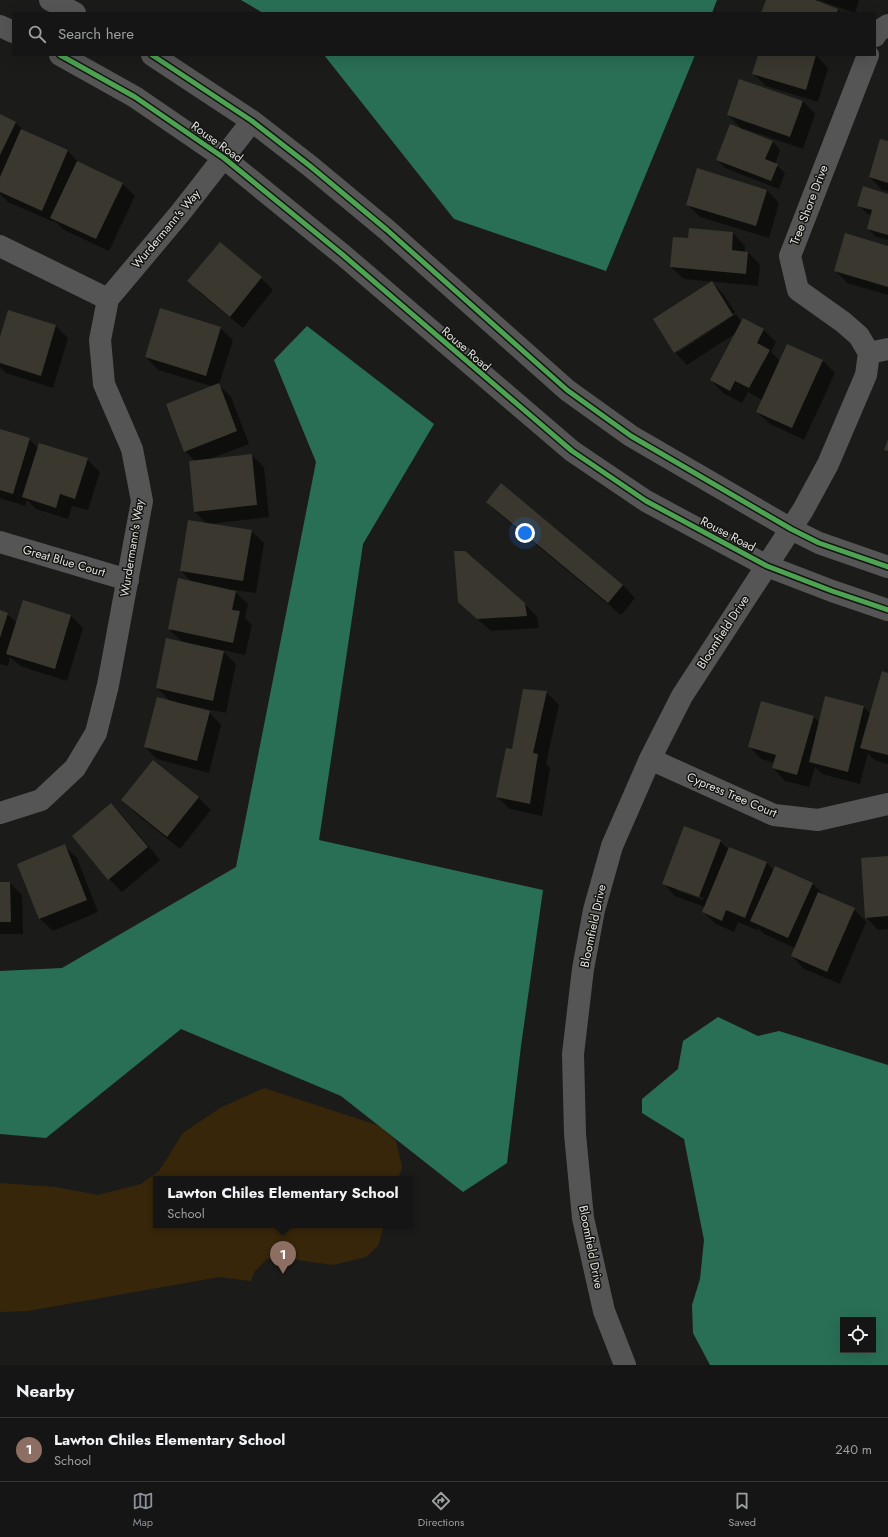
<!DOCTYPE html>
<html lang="en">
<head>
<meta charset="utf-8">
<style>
	body { margin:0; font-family:Jost,sans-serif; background:#1d1e1d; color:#f1f3f6 }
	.controls { position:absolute; right:12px; bottom:12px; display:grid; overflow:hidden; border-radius:0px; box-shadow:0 4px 16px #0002 }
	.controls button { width:36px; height:36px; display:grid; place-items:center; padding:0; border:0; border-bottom:1px solid #333434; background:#141514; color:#f1f3f6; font:20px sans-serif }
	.you { position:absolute; left:525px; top:533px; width:14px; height:14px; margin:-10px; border:3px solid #fff; border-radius:50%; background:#1a73e8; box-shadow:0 0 0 6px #1a73e833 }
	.badge { display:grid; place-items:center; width:26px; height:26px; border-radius:50%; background:#8c9099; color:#fff; font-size:13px; font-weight:700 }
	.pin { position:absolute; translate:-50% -33px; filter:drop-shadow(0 1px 2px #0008) }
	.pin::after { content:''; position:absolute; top:21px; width:14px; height:12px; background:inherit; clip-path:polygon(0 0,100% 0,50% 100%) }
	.popup { position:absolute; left:153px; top:1176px; width:260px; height:52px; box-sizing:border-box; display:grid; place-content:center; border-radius:0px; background:#141514; filter:drop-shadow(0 1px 3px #0005); font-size:13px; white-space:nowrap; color:#9d9fa0 }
	.popup b { font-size:15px; color:#f1f3f6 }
	.popup::after { content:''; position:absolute; left:50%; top:100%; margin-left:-8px; border:8px solid transparent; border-top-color:#141514 }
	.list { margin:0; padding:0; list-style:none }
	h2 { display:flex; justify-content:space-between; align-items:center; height:52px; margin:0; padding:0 16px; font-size:17px }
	h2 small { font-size:13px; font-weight:400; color:#9d9fa0 }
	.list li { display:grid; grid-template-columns:26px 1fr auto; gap:12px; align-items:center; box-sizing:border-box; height:64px; padding:0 16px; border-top:1px solid #333434 }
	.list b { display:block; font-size:15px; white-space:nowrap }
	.list p { margin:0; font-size:13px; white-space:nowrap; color:#9d9fa0 }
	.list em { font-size:13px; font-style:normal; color:#9d9fa0 }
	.icon { flex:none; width:22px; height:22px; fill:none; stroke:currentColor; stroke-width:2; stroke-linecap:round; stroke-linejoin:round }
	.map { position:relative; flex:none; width:888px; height:1365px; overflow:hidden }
	.search { position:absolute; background:#141514; box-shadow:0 4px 16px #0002; left:12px; right:12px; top:12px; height:44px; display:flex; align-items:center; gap:10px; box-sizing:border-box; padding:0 14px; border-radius:0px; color:#9d9fa0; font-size:15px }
	.sheet { height:116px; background:#141514 }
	nav { display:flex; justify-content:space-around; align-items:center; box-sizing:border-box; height:56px; border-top:1px solid #333434; background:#141514; font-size:11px; color:#9d9fa0 }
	nav a { display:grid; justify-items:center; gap:2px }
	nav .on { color:#8c9099 }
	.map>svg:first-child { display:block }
</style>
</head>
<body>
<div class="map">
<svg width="888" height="1365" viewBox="0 0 888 1365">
	<rect width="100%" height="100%" fill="#1b1c1a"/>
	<path fill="#37260a" d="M264 1088 380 1126 396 1141 402 1167 398 1179H156V1225H384L378 1246 366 1257 333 1265 282 1258 267 1259 254 1272 251 1281 219 1277 28 1311 0 1312V1183L56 1187 98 1195 141 1184 159 1171 183 1133 220 1108Z"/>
	<path fill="#296f56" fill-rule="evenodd" d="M241 0H717L712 13H263Z
		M324 55H695L606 271 454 219Z
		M307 326 434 424 363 544 319 840 543 890 521 1046 507 1163 463 1192 341 1096 181 1029 46 1138 0 1134V971L62 968 236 867 316 462 274 360Z
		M718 1017 758 1036 779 1031 888 1065V1365H710L693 1333 692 1305 700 1279 704 1240 684 1139 642 1113V1099L678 1069 683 1041ZM843 1320H873V1350H843Z"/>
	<path fill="#0007" fill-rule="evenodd" d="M767 0H859L855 13 818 0 817 2 838 10 841 13H762Z
		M759 55H816L828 68 818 102 766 86 753 73Z
		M803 101 815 114 803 149 745 129 744 131 772 141 780 150 775 164 785 173 779 189 725 168 717 160 743 130 728 115Z
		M0 115 15 122 25 132 68 151 80 164 122 183 135 196 109 251 64 230 55 221 54 222 8 202 0 194Z
		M888 142V191L882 190 870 177Z
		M767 190 779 203 769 238 700 217 687 204Z
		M888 195V240L876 237 868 229 872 215 867 214 859 205Z
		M690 229 733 233 745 246V252H748L760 265 758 286 684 279 671 267 689 239Z
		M220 244 261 278 273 290 243 328 201 294 189 281Z
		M888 247V295L847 283 835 270Z
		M712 282 724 295 735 312 677 350V353L736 314 741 322 763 329 776 342 771 352 780 361 788 345 823 361 835 373 804 440 770 424 757 412 762 400 748 392 742 403 723 393 711 380 736 333 687 365 675 352Z
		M9 312 56 326 68 338 53 388 6 373 0 367V340Z
		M220 328 233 340 219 385 231 397 249 444 210 459 252 455 264 467 269 517 210 524 252 531 264 543 256 593 233 590 248 604 245 618 252 625 245 655 222 650 236 664 226 713 183 704V705L209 712 221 725 209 773 157 759 145 747 171 702 157 688 183 643 169 629 193 583 181 571 207 524 195 512V461L185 451 214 387 158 370 146 357Z
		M0 430 29 439 38 448 87 459 100 472 88 510 72 506 68 519 36 509 27 500 25 506 0 498Z
		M501 485 623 585 635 598 621 615 499 514 487 502Z
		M24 601 71 616 83 628 67 681 20 666 10 657 8 666 0 664V612L7 614 17 623Z
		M525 604 537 617 539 628 491 631 472 614Z
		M888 674V764L874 760 868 753 860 784 822 774 815 767 809 787 785 781 773 768 774 763 761 759 749 746 813 716 820 723 826 698 864 707 871 714Z
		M546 692 559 705 546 763 550 768 542 816 510 809 497 797 513 750Z
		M198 797 211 810 180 849 135 813 122 800Z
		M111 804 123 816 160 860 122 892 109 879 73 836Z
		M720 841 729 850 730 848 767 863 774 871 813 884 825 896 854 909 866 922 840 984 804 969 792 956 795 948 764 934 758 928 757 930 738 922 734 932 716 924 703 912 705 907 675 896 663 883ZM676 888 704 898 703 900 676 890Z
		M64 846 77 858 98 912 53 931 40 919 18 864Z
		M888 857V929L878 930 866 917Z
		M0 879 1 883H10L22 895 23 934H0Z"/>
	<path fill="#39372e" d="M766 0H815L838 9 837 13H761Z
		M758 55H816L806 90 752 74Z
		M739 79 803 101 790 137 727 115Z
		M0 114 16 122 0 155Z
		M730 124 773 141 765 159 778 164 771 181 716 160Z
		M21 129 68 150 42 211 0 192V177Z
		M880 139 888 141V183L869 177Z
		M77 161 123 183 96 239 50 218Z
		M697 168 767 190 756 226 686 205Z
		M863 186 888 194V235L867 229 872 210 857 206Z
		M689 228 733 232 732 250 748 252 746 274 670 267 673 237 688 238Z
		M845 233 888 246V287L834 271Z
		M220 242 262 277 230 317 187 281Z
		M712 281 733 315 674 353 653 319Z
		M160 308 221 327 206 376 145 357Z
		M8 310 56 325 41 376 0 363V337Z
		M743 318 764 329 757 343 770 350 749 388 735 381 730 391 710 380Z
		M787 344 823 360 792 428 756 412Z
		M219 383 237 431 184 452 166 404Z
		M0 429 30 438 13 494 0 490Z
		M888 439V451L884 450Z
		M39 443 88 458 75 499 60 494 56 508 22 497Z
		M252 454 257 505 194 512 189 461Z
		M501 483 623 585 608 603 486 502Z
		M188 520 252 530 243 581 180 571Z
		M454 551H465L525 603 527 616 477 619 458 602Z
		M178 578 236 591 232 610 240 611 233 643 168 629Z
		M23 600 71 615 55 669 6 654Z
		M0 610 8 613 0 638Z
		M166 638 224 651 213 701 156 688Z
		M882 671 888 673V755L860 748Z
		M523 689 547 691 533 753 538 754 530 804 496 797 506 748 512 749Z
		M825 696 864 706 848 772 809 762Z
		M157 697 210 711 197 761 144 747Z
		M761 701 814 716 797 775 772 768 776 755 748 747Z
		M153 760 199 797 167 837 121 800Z
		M111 803 148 847 108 880 72 836Z
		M684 826 721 840 699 897 662 884Z
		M65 844 87 900 39 919 17 864Z
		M729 847 767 862 745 918 726 910 722 921 702 912Z
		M888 856V916L865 918 861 858Z
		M775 866 813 883 788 938 750 921Z
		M0 882H10L11 922H0Z
		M818 892 855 908 827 972 791 956Z"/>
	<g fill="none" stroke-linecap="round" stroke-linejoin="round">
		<path stroke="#555" stroke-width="22" d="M50 0 75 13
			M0 26 13 32
			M875 36 877 32 888 25
			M60 55 135 97 224 158 343 255 572 451 646 501 767 566 832 591 888 610
			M152 55 252 121 310 166 387 230 567 390 631 436 791 529 819 543 888 567
			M0 246 108 299
			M869 353 888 349
			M0 542 128 580
			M650 759 774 815 818 820 888 804
			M0 813 41 800 75 768 96 733 108 685 142 501 132 449 104 384 100 340 108 299 181 212 252 121
			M625 1365 604 1311 583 1218 575 1134 573 1054 583 969 594 910 612 846 650 759 682 696 803 510 828 464 866 375 869 353 859 336 843 322 798 290 790 256 868 55"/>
		<defs>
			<path id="cycleway" d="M60 55 135 97 224 158 343 255 572 451 646 501 767 566 832 591 888 610
				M152 55 252 121 310 166 387 230 567 390 631 436 791 529 819 543 888 567"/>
		</defs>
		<use href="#cycleway" stroke="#131410" stroke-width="8"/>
		<use href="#cycleway" stroke="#4ca352" stroke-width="5"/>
	</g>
	<g text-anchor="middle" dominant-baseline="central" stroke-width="3" stroke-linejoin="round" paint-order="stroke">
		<g font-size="12" fill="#e2e3e0" stroke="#131410">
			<text transform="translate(217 142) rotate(36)">Rouse Road</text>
			<text transform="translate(809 205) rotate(-69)">Tree Shore Drive</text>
			<text transform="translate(166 229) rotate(-50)">Wurdermann's Way</text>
			<text transform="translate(466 349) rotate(41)">Rouse Road</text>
			<text transform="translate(728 534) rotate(28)">Rouse Road</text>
			<text transform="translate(132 548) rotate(-81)">Wurdermann's Way</text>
			<text transform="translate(64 561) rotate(16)">Great Blue Court</text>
			<text transform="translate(723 632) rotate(-57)">Bloomfield Drive</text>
			<text transform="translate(732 795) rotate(23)">Cypress Tree Court</text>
			<text transform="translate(593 926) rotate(-78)">Bloomfield Drive</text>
			<text transform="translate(591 1247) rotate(79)">Bloomfield Drive</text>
		</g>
	</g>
</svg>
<div class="controls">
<button><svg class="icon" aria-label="locate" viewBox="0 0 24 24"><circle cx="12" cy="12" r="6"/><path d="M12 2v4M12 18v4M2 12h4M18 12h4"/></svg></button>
</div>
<div class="you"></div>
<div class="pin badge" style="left:283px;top:1274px;background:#8d6e63">1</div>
<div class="popup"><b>Lawton Chiles Elementary School</b>School</div>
<div class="search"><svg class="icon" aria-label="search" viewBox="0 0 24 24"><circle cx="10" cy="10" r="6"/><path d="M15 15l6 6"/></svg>Search here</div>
</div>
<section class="sheet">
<h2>Nearby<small></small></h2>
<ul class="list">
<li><span class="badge" style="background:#8d6e63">1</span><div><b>Lawton Chiles Elementary School</b><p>School</p></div><em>240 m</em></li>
</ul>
</section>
<nav>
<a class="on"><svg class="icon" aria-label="map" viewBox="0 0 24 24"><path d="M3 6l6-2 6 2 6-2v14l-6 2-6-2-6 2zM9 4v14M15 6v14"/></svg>Map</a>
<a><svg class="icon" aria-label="directions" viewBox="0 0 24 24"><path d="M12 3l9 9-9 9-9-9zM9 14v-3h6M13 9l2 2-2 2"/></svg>Directions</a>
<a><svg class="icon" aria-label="saved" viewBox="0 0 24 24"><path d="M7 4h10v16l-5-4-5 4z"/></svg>Saved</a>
</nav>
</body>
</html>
